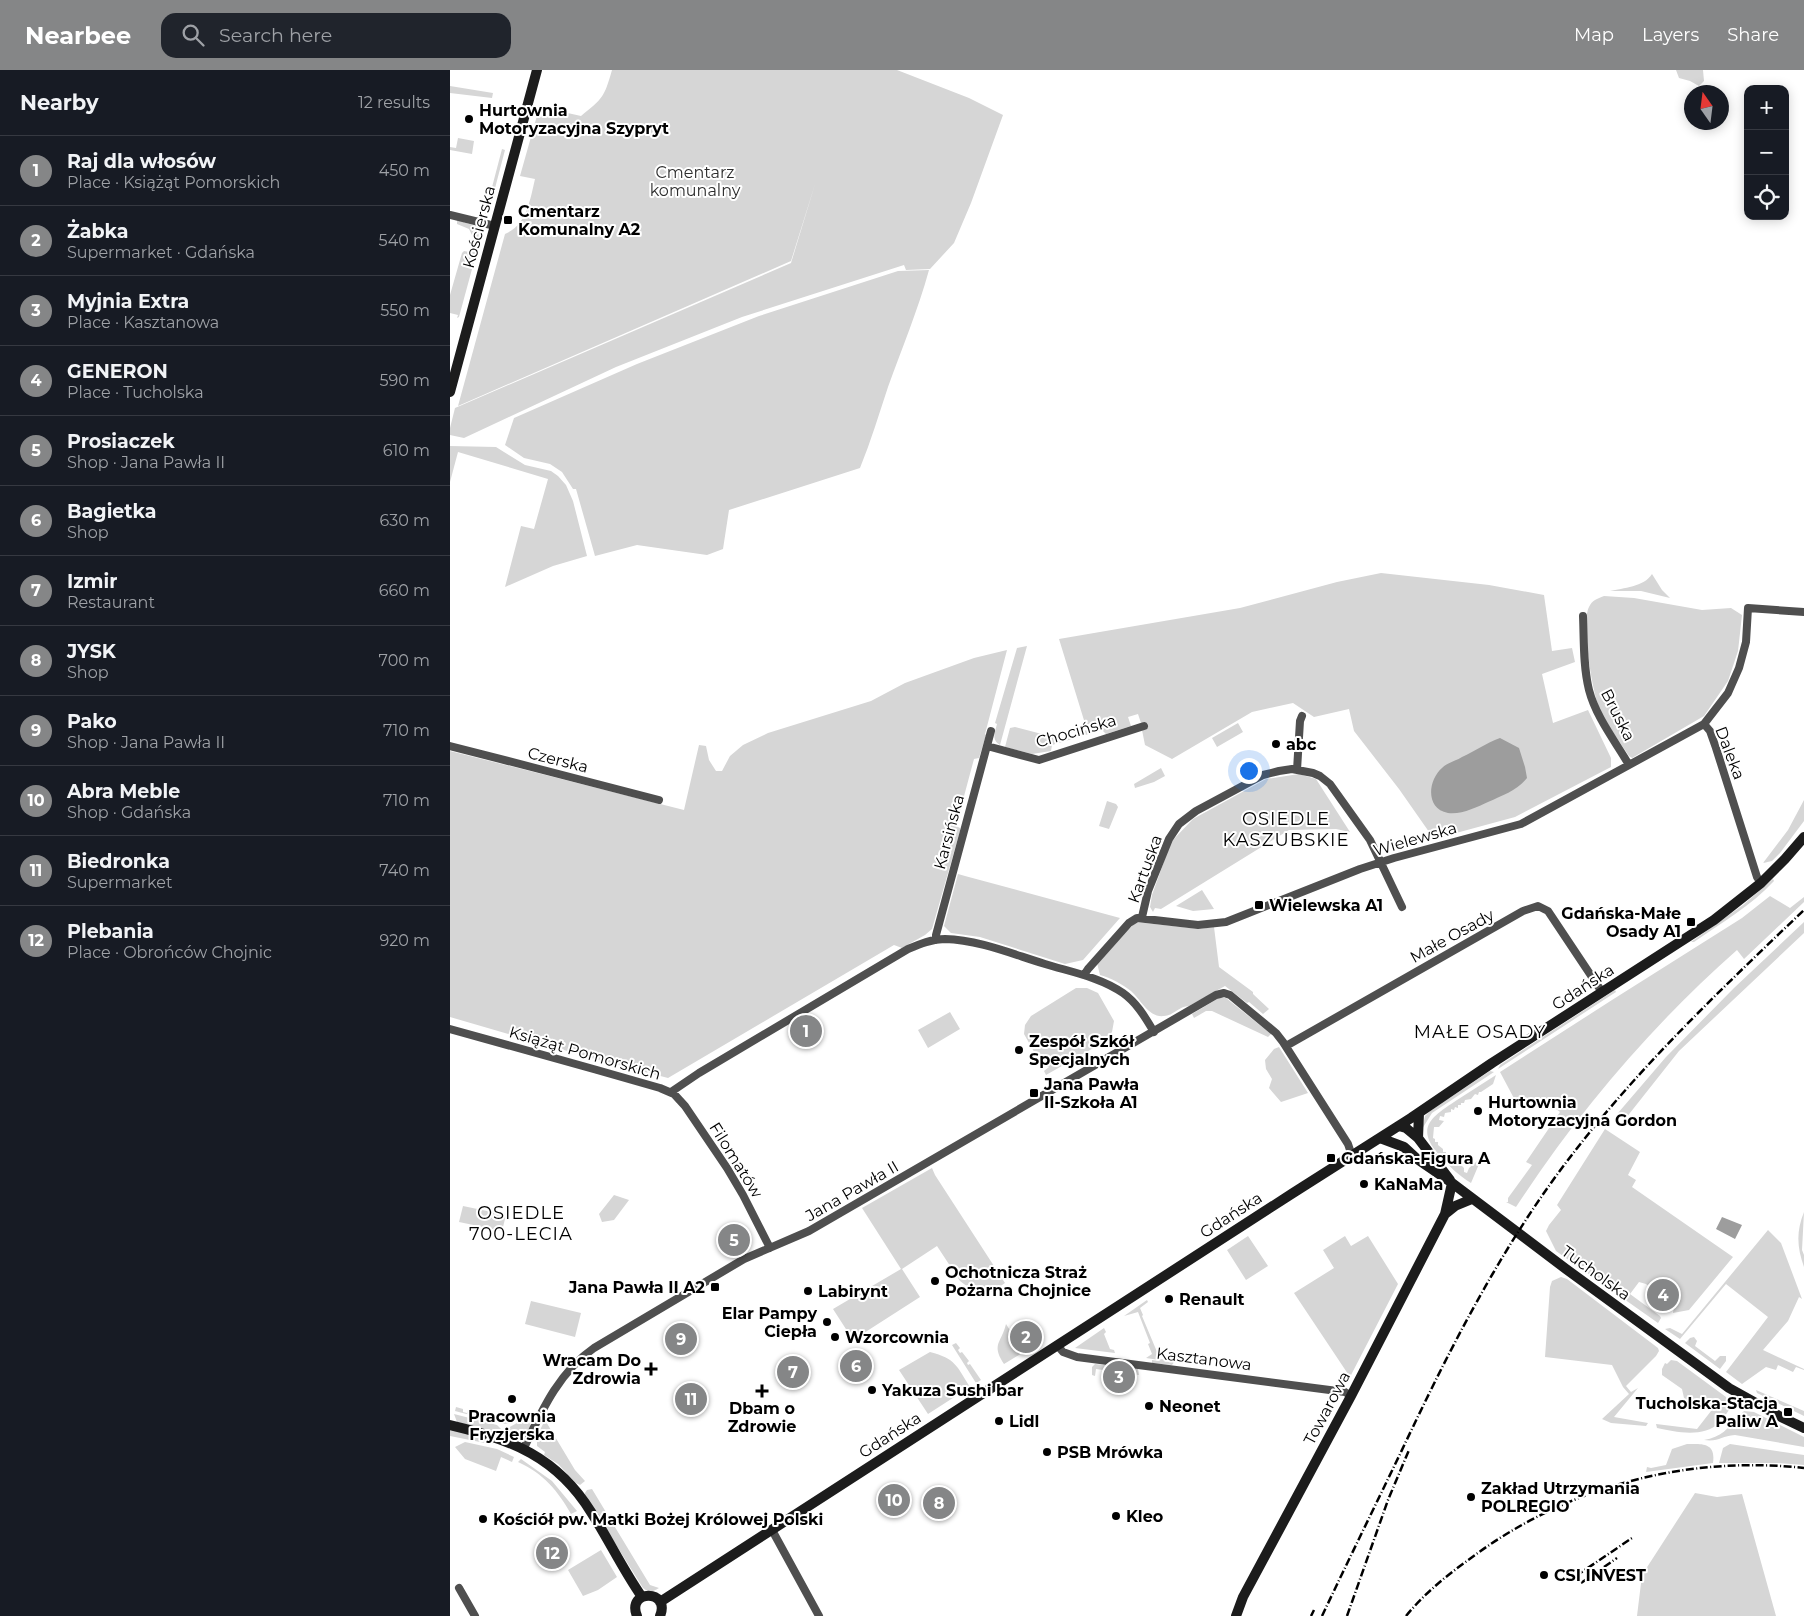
<!DOCTYPE html>
<html lang="en">
<head>
<meta charset="utf-8">
<style>
	body { margin:0; font-family:Montserrat,sans-serif; background:#20242c; color:#f1f3f6 }
	.controls { position:absolute; right:15px; top:15px; display:grid; overflow:hidden; border-radius:10px; box-shadow:0 2px 12px #0003 }
	.controls button { width:45px; height:45px; display:grid; place-items:center; padding:0; border:0; border-bottom:1px solid #363941; background:#171b24; color:#f1f3f6; font:25px sans-serif }
	.compass { position:absolute; left:1234px; top:15px; width:45px; height:45px; border-radius:50%; background:#171b24; box-shadow:0 2px 12px #0003; rotate:346deg }
	.you { position:absolute; left:798px; top:700px; width:18px; height:18px; margin:-12px; border:4px solid #fff; border-radius:50%; background:#1a73e8; box-shadow:0 0 0 8px #1a73e833 }
	.badge { display:grid; place-items:center; width:32px; height:32px; border-radius:50%; background:#858687; color:#fff; font-size:16px; font-weight:700 }
	.pin { position:absolute; translate:-50% -50%; border:2px solid #fff; box-shadow:0 1px 5px #0006 }
	.list { margin:0; padding:0; list-style:none }
	h2 { display:flex; justify-content:space-between; align-items:center; height:65px; margin:0; padding:0 20px; font-size:21px }
	h2 small { font-size:16px; font-weight:400; color:#9ea1a6 }
	.list li { display:grid; grid-template-columns:32px 1fr auto; gap:15px; align-items:center; box-sizing:border-box; height:70px; padding:0 20px; border-top:1px solid #363941 }
	.list b { display:block; font-size:19px; white-space:nowrap }
	.list p { margin:0; font-size:16px; white-space:nowrap; color:#9ea1a6 }
	.list em { font-size:16px; font-style:normal; color:#9ea1a6 }
	.icon { flex:none; width:28px; height:28px; fill:none; stroke:currentColor; stroke-width:2; stroke-linecap:round; stroke-linejoin:round }
	.map { position:relative; flex:none; width:1354px; height:1546px; overflow:hidden }
	header { display:flex; align-items:center; gap:30px; box-sizing:border-box; height:70px; padding:0 25px; background:#858687; color:#fff }
	header strong { font-size:24px }
	nav { display:flex; gap:28px; margin-inline-start:auto; font-size:18px }
	.search { width:350px; height:45px; background:#20242c; display:flex; align-items:center; gap:12px; box-sizing:border-box; padding:0 18px; border-radius:15px; color:#9ea1a6; font-size:19px }
	main { display:flex }
	aside { flex:1; background:#171b24 }
	.map>svg:first-child { display:block }
</style>
</head>
<body>
<header>
<strong>Nearbee</strong>
<div class="search"><svg class="icon" aria-label="search" viewBox="0 0 24 24"><circle cx="10" cy="10" r="6"/><path d="M15 15l6 6"/></svg>Search here</div>
<nav><a>Map</a><a>Layers</a><a>Share</a></nav>
</header>
<main>
<aside>
<h2>Nearby<small>12 results</small></h2>
<ul class="list">
<li><span class="badge">1</span><div><b>Raj dla włosów</b><p>Place · Książąt Pomorskich</p></div><em>450 m</em></li>
<li><span class="badge">2</span><div><b>Żabka</b><p>Supermarket · Gdańska</p></div><em>540 m</em></li>
<li><span class="badge">3</span><div><b>Myjnia Extra</b><p>Place · Kasztanowa</p></div><em>550 m</em></li>
<li><span class="badge">4</span><div><b>GENERON</b><p>Place · Tucholska</p></div><em>590 m</em></li>
<li><span class="badge">5</span><div><b>Prosiaczek</b><p>Shop · Jana Pawła II</p></div><em>610 m</em></li>
<li><span class="badge">6</span><div><b>Bagietka</b><p>Shop</p></div><em>630 m</em></li>
<li><span class="badge">7</span><div><b>Izmir</b><p>Restaurant</p></div><em>660 m</em></li>
<li><span class="badge">8</span><div><b>JYSK</b><p>Shop</p></div><em>700 m</em></li>
<li><span class="badge">9</span><div><b>Pako</b><p>Shop · Jana Pawła II</p></div><em>710 m</em></li>
<li><span class="badge">10</span><div><b>Abra Meble</b><p>Shop · Gdańska</p></div><em>710 m</em></li>
<li><span class="badge">11</span><div><b>Biedronka</b><p>Supermarket</p></div><em>740 m</em></li>
<li><span class="badge">12</span><div><b>Plebania</b><p>Place · Obrońców Chojnic</p></div><em>920 m</em></li>
</ul>
</aside>
<div class="map">
<svg width="1354" height="1546" viewBox="0 0 1354 1546">
	<rect width="100%" height="100%" fill="#fff"/>
	<path fill="#d6d6d6" d="M162 0H447L519 28 553 45 521 133 504 173 480 199 456 200 454 195 292 247 166 297 14 368 0 365V358L5 338 341 193 366 111 341 191 8 336 55 164C77 155 80 130 85 109L70 106 88 42 91 37 131 46C153 28 154 28 162 0Z
		M1226 0H1253L1254 11 1249 16 1240 11 1229 8Z
		M0 16 43 23 42 28 0 23Z
		M8 68 24 71 22 84 0 80V77L6 78Z
		M52 79 55 80 39 141 35 144Z
		M7 150 29 157 28 177 9 247 7 248 8 245 0 243V225L12 183 14 181 19 182 23 167 19 159 7 154Z
		M479 200C468 240 452 278 438 317 429 344 421 371 410 398L279 440 273 479 257 485 187 475 145 486 126 419H123L112 402 100 394 74 388 55 375 64 348 187 294 309 246 448 201Z
		M0 376 46 377 75 395 101 401 108 406 116 415 123 431 137 486 103 496 55 517 71 456 84 459 98 409 8 382 0 412Z
		M931 503 1039 515 1094 525 1102 581 1122 578 1125 592 1092 604 1103 653 1138 640 1161 688V697L1065 747 984 769 949 719 904 661 899 639 864 647 843 633 802 642 722 689 695 675 692 660 696 659 694 652 691 653 688 644 678 647 681 656 656 664 652 660 602 675 601 681 582 684 555 677 560 658 565 657 611 669 637 660 609 569 790 538 887 512Z
		M1202 504 1212 520 1220 528 1191 521H1160C1173 518 1194 517 1202 504Z
		M1154 526 1184 528 1252 540 1281 538 1292 545 1288 581 1278 611 1254 646 1182 688 1179 686C1169 671 1158 656 1150 640 1142 623 1131 552 1139 537 1142 530 1147 529 1154 526Z
		M577 576 550 675C541 670 545 662 547 654L545 653 567 578Z
		M557 580 535 664 536 665 529 688 524 689 506 756 510 758V761L482 859 475 865 452 878 444 875 218 1008 145 989 0 947V681L234 740 249 675 256 676 259 690 266 701H272L280 686 293 675 318 663 421 631 455 613 524 588Z
		M788 653 793 662 767 677 762 668Z
		M711 698 715 706 704 712 685 718 684 714Z
		M849 704 866 709 900 762 886 759 839 760 711 839 705 838 703 842 700 837 702 825 721 772 743 749 816 709Z
		M1354 730V751L1330 783 1322 791 1313 793 1338 760Z
		M657 731 666 734 668 737 659 759 649 756Z
		M508 804 515 806 670 848 633 890 615 894 530 867 501 863 494 856Z
		M1323 809 1324 811C1301 836 1271 853 1244 872H1241L1293 835Z
		M752 820 764 839 743 841 726 836Z
		M1320 826 1340 838 1354 827V832L1294 889 1287 880C1202 955 1128 1042 1066 1137L1056 1132H1058V1128L1082 1095 1076 1092 1110 1042 1091 1028 1070 1036 1067 1034 1050 1002 1162 930 1292 848Z
		M686 852 749 859 764 857 769 897 803 922V924L819 939 813 944 799 932 797 933 775 916 739 936C729 936 723 946 714 946 699 948 691 930 681 921 672 914 661 908 650 905L647 893Z
		M1354 852V863L1229 981 1176 1048 1168 1043 1216 987 1284 918Z
		M626 918H637L648 923 664 951 662 962 654 972 596 1005 594 1001 599 997 591 994 574 964 575 955 581 946Z
		M1165 920 1166 922 1048 999 1050 995Z
		M769 928H776L821 964 818 967 762 941H756L744 948 742 944Z
		M500 942 510 959 478 978 468 960Z
		M829 977 858 1023 831 1032 819 1018 822 1009 816 999 815 990 824 979Z
		M1040 1001 1044 1002 982 1043 972 1059 975 1046 980 1041Z
		M1046 1005 1043 1014 1031 1022H1029L1028 1025 1025 1024 1021 1029 1015 1030 1014 1033H1011V1035H1008V1038L1005 1037 1004 1040 1001 1039V1042L995 1043 994 1047 990 1046 989 1050 994 1051 989 1057H984L983 1068 985 1069V1072H988V1075L993 1079V1082H996V1085H999V1088L1003 1087 1014 1098V1102L1017 1103 1019 1098 1032 1087 1021 1113C1008 1105 999 1096 989 1085 964 1057 983 1046 1007 1030 1020 1022 1033 1013 1046 1005Z
		M1155 1059 1190 1082 1178 1105 1186 1110 1182 1117 1283 1187 1239 1240 1223 1243 1224 1236 1196 1214 1189 1212 1180 1224 1210 1246 1211 1248 1208 1253 1106 1181 1096 1161 1099 1155 1111 1140 1107 1135Z
		M482 1098 485 1105 555 1213 537 1225 518 1217 510 1211 487 1176 452 1199 470 1227 403 1270 383 1239 451 1199 412 1138Z
		M164 1125 179 1130 164 1150 152 1152 149 1144Z
		M13 1136 56 1145 52 1161 9 1152Z
		M1354 1142 1352 1180 1354 1185V1197C1347 1177 1346 1162 1354 1142Z
		M1318 1160 1331 1173 1352 1229 1349 1227 1338 1251 1313 1280 1354 1299V1300L1346 1297 1343 1302 1328 1295 1326 1300 1316 1297 1292 1314 1276 1302 1318 1247 1276 1214 1230 1269 1215 1259 1220 1258 1232 1264Z
		M798 1166 818 1196 796 1210 777 1180Z
		M895 1166 901 1176 918 1166 948 1214 900 1307 844 1223 884 1198 873 1180Z
		M1111 1207 1117 1209 1208 1278 1209 1281 1206 1286 1176 1316 1181 1322 1188 1318 1164 1347 1198 1353 1196 1356 1161 1353 1152 1349 1179 1324 1173 1317 1162 1295 1095 1287 1100 1217 1102 1211Z
		M697 1230 698 1232 690 1238 693 1245 692 1246 710 1289 725 1291 722 1295 702 1293V1290L709 1291V1290L696 1288 702 1284 698 1274 700 1273 688 1242 674 1246Z
		M81 1231 131 1243 125 1267 75 1254Z
		M556 1254 574 1282 554 1294C541 1274 551 1274 556 1254Z
		M654 1258 656 1262 654 1264 660 1279 664 1280 665 1283 625 1278Z
		M1244 1267 1247 1271 1245 1276 1265 1291 1270 1286H1276V1291L1270 1299 1235 1273 1240 1268Z
		M506 1273 510 1278 508 1280 510 1283 512 1282 519 1291 517 1293 518 1295 520 1294 531 1310 526 1313 502 1275Z
		M480 1282C506 1289 506 1295 520 1317L478 1344 449 1300Z
		M1221 1290 1227 1291 1276 1327 1278 1333 1277 1339 1279 1340C1276 1344 1273 1349 1269 1353 1254 1368 1225 1362 1207 1358L1206 1354 1247 1359 1261 1341 1253 1333 1236 1330 1234 1328 1232 1319 1212 1305V1299L1215 1293 1217 1294Z
		M645 1294 688 1299 689 1305 646 1299 645 1306 642 1305V1297Z
		M1306 1320 1354 1341V1346L1307 1323Z
		M6 1337 13 1339V1342L17 1343 18 1340 58 1350 60 1345 68 1348 60 1353 54 1354 5 1341Z
		M1294 1341 1304 1342 1354 1367V1377L1285 1365C1271 1366 1269 1372 1254 1370 1271 1367 1279 1359 1287 1345L1289 1346Z
		M4 1344 47 1355 51 1359 50 1363 7 1352Z
		M74 1349 79 1352 81 1356 75 1365 66 1369 54 1365 56 1359Z
		M95 1350 125 1400 135 1411 130 1415 126 1413 108 1394 94 1385 95 1382 87 1376V1366Z
		M0 1359 47 1372 40 1374 0 1366Z
		M15 1372 47 1379 64 1387 62 1392 51 1387 46 1401 15 1389 5 1377Z
		M1237 1374C1252 1374 1266 1372 1263 1393L1196 1402 1197 1397 1201 1398 1216 1395 1222 1379Z
		M1280 1374 1354 1385V1395L1328 1393H1269L1273 1378Z
		M71 1389 102 1411 127 1441 121 1444C108 1421 93 1403 68 1392Z
		M142 1419 200 1515 209 1518C202 1522 199 1523 193 1518L135 1425V1423L137 1420Z
		M1245 1423 1267 1427 1292 1424 1326 1546H1187L1192 1505Z
		M151 1480 167 1507 148 1520 133 1526 118 1500Z"/>
	<path fill="#9d9d9d" d="M1050 668 1069 678 1075 697 1077 708C1066 721 1053 725 1038 732 1027 737 1011 745 998 743 975 739 978 710 992 698 998 692 1006 691 1012 687 1025 681 1036 673 1050 668Z
		M1272 1147 1292 1155 1285 1169 1266 1159Z"/>
	<g fill="none" stroke-linecap="round" stroke-linejoin="round">
		<path stroke="#4f4f4f" stroke-width="8" d="M0 145 45 156
			M1133 546C1134 570 1133 596 1139 620 1146 647 1165 671 1179 695
			M1254 654 1260 661 1266 678 1307 807 1311 813
			M0 676 209 730
			M537 676 589 690 694 656
			M847 700 850 651 852 646
			M692 847 698 821 719 769 729 754 746 741 813 705 829 701 842 699 863 703 870 706 880 714 920 770 952 837
			M486 870V865L541 661
			M634 905 638 899 679 853 687 848 748 855 776 852 910 799 944 788 1071 754 1254 654 1278 623 1289 598 1296 572 1298 538 1354 542
			M0 959 147 1000 210 1018 224 1024 235 1036 277 1098 293 1125 320 1178
			M836 976 1073 841 1088 836 1098 841 1152 922
			M221 1022 249 1003 458 879C470 874 482 869 495 869 529 870 562 884 595 894 621 902 650 907 673 923 687 933 695 947 704 962
			M607 1275 613 1282 627 1287 872 1319 895 1322 901 1326
			M74 1378C92 1340 109 1302 144 1278L294 1189 359 1161 766 925 774 923 780 925 826 963 833 972 898 1074 902 1086
			M322 1460 369 1546
			M9 1518 25 1546"/>
		<path stroke="#1c1c1c" stroke-width="10" d="M0 322 87 0
			M949 1056 956 1058 968 1068 1000 1110
			M930 1068 954 1077 967 1089 1002 1113 1116 1199 1279 1318 1331 1347 1354 1358
			M968 1068 969 1043
			M995 1144 1005 1136 1022 1129
			M0 1355C61 1369 107 1387 141 1442 159 1470 173 1500 192 1527
			M210 1532 843 1123 961 1048 1042 993 1264 850 1311 813 1335 789 1354 767
			M187 1546C176 1519 221 1519 210 1546
			M786 1546 793 1527 901 1326 995 1144 1002 1113"/>
		<path stroke="#000" stroke-width="2.5" stroke-dasharray="8 2.5 1 2.5" stroke-linecap="butt" d="M1126 1506 1182 1468
			M1131 1513 1167 1488
			M861 1546 864 1540
			M872 1546C898 1491 925 1436 951 1382 995 1289 1041 1197 1101 1113 1174 1011 1264 926 1354 840
			M897 1546 938 1430 959 1380
			M956 1546C974 1524 997 1505 1021 1488 1116 1417 1236 1385 1354 1398"/>
	</g>
	<g fill="#000" stroke="#fff" stroke-width="2">
		<circle cx="19" cy="49" r="5"/>
		<rect x="53" y="145" width="10" height="10" rx="2.5"/>
		<circle cx="826" cy="674" r="5"/>
		<rect x="804" y="830" width="10" height="10" rx="2.5"/>
		<rect x="1236" y="847" width="10" height="10" rx="2.5"/>
		<circle cx="569" cy="980" r="5"/>
		<rect x="579" y="1018" width="10" height="10" rx="2.5"/>
		<circle cx="1028" cy="1041" r="5"/>
		<rect x="876" y="1083" width="10" height="10" rx="2.5"/>
		<circle cx="914" cy="1114" r="5"/>
		<circle cx="485" cy="1211" r="5"/>
		<rect x="260" y="1212" width="10" height="10" rx="2.5"/>
		<circle cx="358" cy="1221" r="5"/>
		<circle cx="719" cy="1229" r="5"/>
		<circle cx="377" cy="1252" r="5"/>
		<circle cx="385" cy="1267" r="5"/>
		<path d="M198.5 1291.5h5v5h5v5h-5v5h-5v-5h-5v-5h5z"/>
		<circle cx="422" cy="1320" r="5"/>
		<path d="M309.5 1313.5h5v5h5v5h-5v5h-5v-5h-5v-5h5z"/>
		<circle cx="62" cy="1329" r="5"/>
		<circle cx="699" cy="1336" r="5"/>
		<rect x="1333" y="1337" width="10" height="10" rx="2.5"/>
		<circle cx="549" cy="1351" r="5"/>
		<circle cx="597" cy="1382" r="5"/>
		<circle cx="1021" cy="1427" r="5"/>
		<circle cx="666" cy="1446" r="5"/>
		<circle cx="33" cy="1449" r="5"/>
		<circle cx="1094" cy="1505" r="5"/>
	</g>
	<g text-anchor="middle" dominant-baseline="central" stroke-width="4" stroke-linejoin="round" paint-order="stroke">
		<g font-size="16" font-weight="bold" fill="#000" stroke="#fff" text-anchor="start">
			<text x="29" y="40">Hurtownia<tspan x="29" dy="18">Motoryzacyjna Szypryt</tspan></text>
			<text x="68" y="141">Cmentarz<tspan x="68" dy="18">Komunalny A2</tspan></text>
			<text x="836" y="674">abc</text>
			<text x="819" y="835">Wielewska A1</text>
			<text x="1231" y="843" text-anchor="end">Gdańska-Małe<tspan x="1231" dy="18">Osady A1</tspan></text>
			<text x="579" y="971">Zespół Szkół<tspan x="579" dy="18">Specjalnych</tspan></text>
			<text x="594" y="1014">Jana Pawła<tspan x="594" dy="18">II-Szkoła A1</tspan></text>
			<text x="1038" y="1032">Hurtownia<tspan x="1038" dy="18">Motoryzacyjna Gordon</tspan></text>
			<text x="891" y="1088">Gdańska-Figura A</text>
			<text x="924" y="1114">KaNaMa</text>
			<text x="495" y="1202">Ochotnicza Straż<tspan x="495" dy="18">Pożarna Chojnice</tspan></text>
			<text x="255" y="1217" text-anchor="end">Jana Pawła II A2</text>
			<text x="368" y="1221">Labirynt</text>
			<text x="729" y="1229">Renault</text>
			<text x="367" y="1243" text-anchor="end">Elar Pampy<tspan x="367" dy="18">Ciepła</tspan></text>
			<text x="395" y="1267">Wzorcownia</text>
			<text x="191" y="1290" text-anchor="end">Wracam Do<tspan x="191" dy="18">Zdrowia</tspan></text>
			<text x="432" y="1320">Yakuza Sushi bar</text>
			<text x="1328" y="1333" text-anchor="end">Tucholska-Stacja<tspan x="1328" dy="18">Paliw A</tspan></text>
			<text x="709" y="1336">Neonet</text>
			<text x="312" y="1338" text-anchor="middle">Dbam o<tspan x="312" dy="18">Zdrowie</tspan></text>
			<text x="62" y="1346" text-anchor="middle">Pracownia<tspan x="62" dy="18">Fryzjerska</tspan></text>
			<text x="559" y="1351">Lidl</text>
			<text x="607" y="1382">PSB Mrówka</text>
			<text x="1031" y="1418">Zakład Utrzymania<tspan x="1031" dy="18">POLREGIO</tspan></text>
			<text x="676" y="1446">Kleo</text>
			<text x="43" y="1449">Kościół pw. Matki Bożej Królowej Polski</text>
			<text x="1104" y="1505">CSI INVEST</text>
		</g>
		<g font-size="16" fill="#2d2d2d" stroke="#fff">
			<text x="245" y="102">Cmentarz<tspan x="245" dy="18">komunalny</tspan></text>
		</g>
		<g font-size="16" fill="#000" stroke="#fff">
			<text transform="translate(29 157) rotate(-75)">Kościerska</text>
			<text transform="translate(1168 645) rotate(63)">Bruska</text>
			<text transform="translate(626 661) rotate(-16)">Chocińska</text>
			<text transform="translate(1280 683) rotate(69)">Daleka</text>
			<text transform="translate(108 690) rotate(14)">Czerska</text>
			<text transform="translate(499 762) rotate(-75)">Karsińska</text>
			<text transform="translate(965 769) rotate(-16)">Wielewska</text>
			<text transform="translate(695 799) rotate(-70)">Kartuska</text>
			<text transform="translate(1002 866) rotate(-29)">Małe Osady</text>
			<text transform="translate(1133 917) rotate(-33)">Gdańska</text>
			<text transform="translate(135 983) rotate(16)">Książąt Pomorskich</text>
			<text transform="translate(286 1090) rotate(58)">Filomatów</text>
			<text transform="translate(402 1121) rotate(-30)">Jana Pawła II</text>
			<text transform="translate(781 1145) rotate(-33)">Gdańska</text>
			<text transform="translate(1146 1203) rotate(36)">Tucholska</text>
			<text transform="translate(754 1289) rotate(7)">Kasztanowa</text>
			<text transform="translate(877 1338) rotate(-62)">Towarowa</text>
			<text transform="translate(440 1365) rotate(-33)">Gdańska</text>
		</g>
		<g font-size="18" letter-spacing="1" fill="#000" stroke="#fff">
			<text x="836" y="749">OSIEDLE<tspan x="836" dy="21">KASZUBSKIE</tspan></text>
			<text x="1030" y="962">MAŁE OSADY</text>
			<text x="71" y="1143">OSIEDLE<tspan x="71" dy="21">700-LECIA</tspan></text>
		</g>
	</g>
</svg>
<div class="controls">
<button>+</button>
<button>−</button>
<button><svg class="icon" aria-label="locate" viewBox="0 0 24 24"><circle cx="12" cy="12" r="6"/><path d="M12 2v4M12 18v4M2 12h4M18 12h4"/></svg></button>
</div>
<svg class="compass" viewBox="-18 -18 36 36"><path d="M0-13l5 13h-10z" fill="#e53935"/><path d="M0 13l5-13h-10z" fill="#9ea1a6"/></svg>
<div class="you"></div>
<div class="pin badge" style="left:356px;top:961px">1</div>
<div class="pin badge" style="left:576px;top:1267px">2</div>
<div class="pin badge" style="left:669px;top:1307px">3</div>
<div class="pin badge" style="left:1213px;top:1225px">4</div>
<div class="pin badge" style="left:284px;top:1170px">5</div>
<div class="pin badge" style="left:406px;top:1296px">6</div>
<div class="pin badge" style="left:343px;top:1302px">7</div>
<div class="pin badge" style="left:489px;top:1433px">8</div>
<div class="pin badge" style="left:231px;top:1269px">9</div>
<div class="pin badge" style="left:444px;top:1430px">10</div>
<div class="pin badge" style="left:241px;top:1329px">11</div>
<div class="pin badge" style="left:102px;top:1483px">12</div>
</div>
</main>
</body>
</html>
